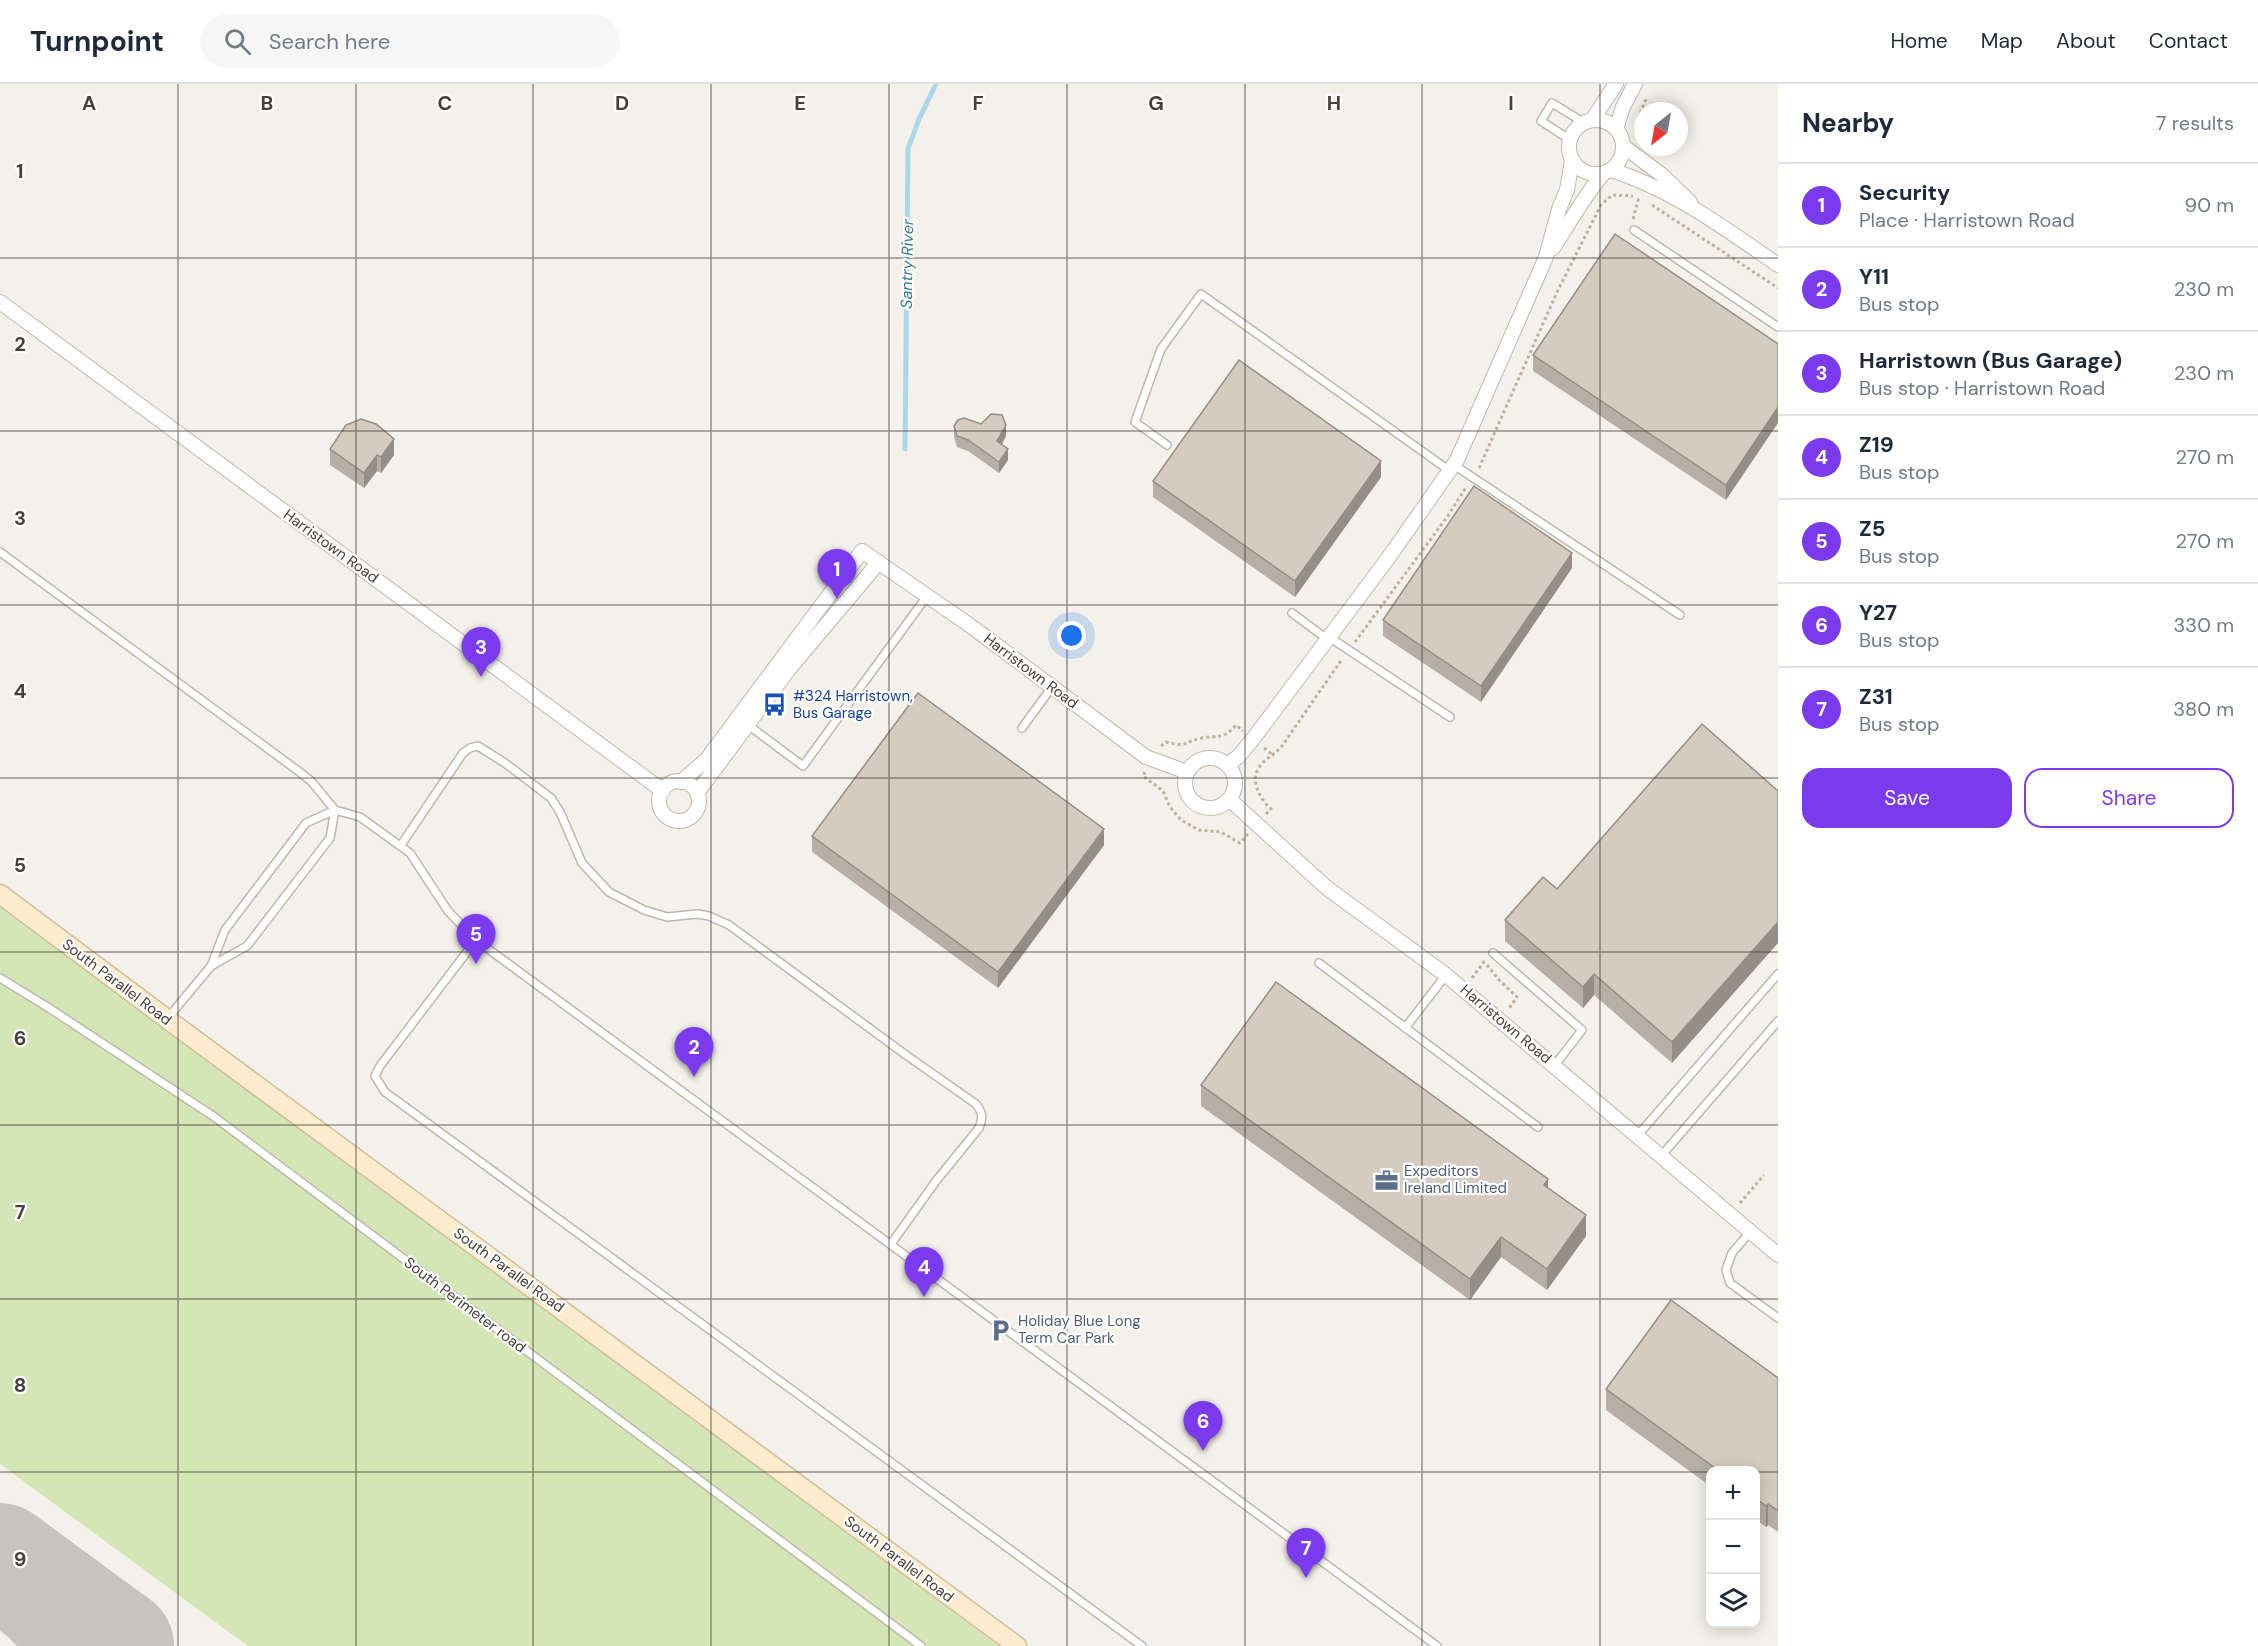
<!DOCTYPE html>
<html lang="en">
<head>
<meta charset="utf-8">
<style>
	body { margin:0; font-family:"DM Sans",sans-serif; background:#f6f6f7; color:#1f2937 }
	.controls { position:absolute; right:18px; bottom:18px; display:grid; overflow:hidden; border-radius:12px; box-shadow:0 3px 15px #0003 }
	.controls button { width:54px; height:54px; display:grid; place-items:center; padding:0; border:0; border-bottom:2px solid #e0e1e3; background:#fff; color:#1f2937; font:30px sans-serif }
	.compass { position:absolute; left:1634px; top:18px; width:54px; height:54px; border-radius:50%; background:#fff; box-shadow:0 3px 15px #0003; rotate:211deg }
	.you { position:absolute; left:1072px; top:552px; width:21px; height:21px; margin:-15px; border:4px solid #fff; border-radius:50%; background:#1a73e8; box-shadow:0 0 0 9px #1a73e833 }
	.badge { display:grid; place-items:center; width:39px; height:39px; border-radius:50%; background:#7c3aed; color:#fff; font-size:20px; font-weight:700 }
	.pin { position:absolute; translate:-50% -50px; filter:drop-shadow(0 2px 3px #0008) }
	.pin::after { content:''; position:absolute; top:32px; width:21px; height:18px; background:inherit; clip-path:polygon(0 0,100% 0,50% 100%) }
	.list { margin:0; padding:0; list-style:none }
	h2 { display:flex; justify-content:space-between; align-items:center; height:78px; margin:0; padding:0 24px; font-size:26px }
	h2 small { font-size:20px; font-weight:400; color:#747a83 }
	.list li { display:grid; grid-template-columns:39px 1fr auto; gap:18px; align-items:center; box-sizing:border-box; height:84px; padding:0 24px; border-top:2px solid #e0e1e3 }
	.list b { display:block; font-size:22px; white-space:nowrap }
	.list p { margin:0; font-size:20px; white-space:nowrap; color:#747a83 }
	.list em { font-size:20px; font-style:normal; color:#747a83 }
	.actions { display:flex; gap:12px; padding:18px 24px }
	.actions a { flex:1; padding:14px 0; border:2px solid #7c3aed; border-radius:18px; text-align:center; font-size:21px; color:#7c3aed }
	.actions .main { background:#7c3aed; color:#fff }
	.icon { flex:none; width:33px; height:33px; fill:none; stroke:currentColor; stroke-width:2; stroke-linecap:round; stroke-linejoin:round }
	.map { position:relative; flex:none; width:1778px; height:1562px; overflow:hidden }
	header { display:flex; align-items:center; gap:36px; box-sizing:border-box; height:84px; padding:0 30px; background:#fff; border-bottom:2px solid #e0e1e3 }
	header strong { font-size:28px }
	nav { display:flex; gap:33px; margin-inline-start:auto; font-size:21px }
	.search { width:420px; height:54px; background:#f6f6f7; display:flex; align-items:center; gap:15px; box-sizing:border-box; padding:0 21px; border-radius:33px; color:#747a83; font-size:22px }
	main { display:flex }
	aside { flex:1; background:#fff }
	.map>svg:first-child { display:block }
</style>
</head>
<body>
<header>
<strong>Turnpoint</strong>
<div class="search"><svg class="icon" aria-label="search" viewBox="0 0 24 24"><circle cx="10" cy="10" r="6"/><path d="M15 15l6 6"/></svg>Search here</div>
<nav><a>Home</a><a>Map</a><a>About</a><a>Contact</a></nav>
</header>
<main>
<div class="map">
<svg width="1778" height="1562" viewBox="0 0 1778 1562">
	<rect width="100%" height="100%" fill="#f4f0ea"/>
	<path fill="#d4e5b6" d="M0 820 999 1562H248L0 1380Z"/>
	<g fill="none" stroke-linecap="round" stroke-linejoin="round">
		<path stroke="#abd7eb" stroke-width="5" d="M905 365 908 65 919 35 936 0"/>
		<path stroke="#c6c4c1" stroke-width="45" d="M0 1510 47 1562"/>
		<path stroke="#c6c4c1" stroke-width="114" d="M0 1476 117 1562"/>
		<defs>
			<path id="lane" d="M1569 55 1541 37 1552 19 1583 38
				M1634 146 1778 243
				M1167 361 1135 338 1161 265 1201 210 1450 387
				M1454 381 1680 531
				M0 468 297 686 311 697 335 726 360 733 410 769 448 827 476 856 1437 1562
				M1292 529 1327 555
				M1329 553 1450 633
				M748 641 803 682 927 512
				M1022 644 1052 603
				M401 761 463 669 470 664 478 662 505 679 551 714 560 728 582 779 609 808 644 826 667 833 697 830 709 832 729 841 906 971 976 1020C983 1029 983 1034 979 1044L936 1097 891 1160
				M476 856 380 982 375 992 385 1008 1142 1562
				M1493 869 1582 946 1555 981
				M1319 879 1538 1043
				M211 882 247 862 330 754 335 726
				M0 894 49 924 213 1032 921 1562
				M167 935 211 882 225 846 306 739 335 726
				M1405 944 1446 891
				M1638 1051 1778 890
				M1662 1071 1778 937
				M1751 1147 1732 1169 1726 1186 1730 1199 1778 1234"/>
			<path id="street" d="M1569 63a27 27 0 1 1 54 0a27 27 0 1 1-54 0Z
				M1592 36 1616 0
				M1616 45 1623 23 1635 0
				M1623 62 1662 91 1690 118
				M1611 86C1672 105 1726 145 1778 181
				M1553 164C1570 139 1583 113 1603 90
				M0 218 663 707
				M1185 699a25 25 0 1 1 50 0a25 25 0 1 1-50 0Z
				M1227 681 1238 673 1253 655 1389 473 1457 376 1546 173 1559 125 1567 106 1572 76
				M659 717a20 20 0 1 1 40 0a20 20 0 1 1-40 0Z
				M681 698 707 675 862 467 968 540 1146 673 1187 688
				M697 709 789 585 879 478
				M1229 715 1327 804 1446 891 1778 1171"/>
			<path id="secondary" d="M0 810 167 935 1017 1562"/>
		</defs>
		<use href="#lane" stroke="#bfb7ad" stroke-width="10"/>
		<use href="#street" stroke="#bfb7ad" stroke-width="16"/>
		<use href="#secondary" stroke="#d0be9d" stroke-width="21"/>
		<path stroke="#bfb19f" stroke-width="3" stroke-dasharray="3 3" stroke-linecap="butt" d="M1643 52 1638 35 1646 15
			M1652 121 1778 204
			M1633 135 1639 113
			M1479 384 1558 206 1601 121 1612 111 1633 112
			M1355 558 1447 433 1467 402
			M1161 662 1166 658C1190 664 1181 658 1202 654 1219 651 1223 656 1236 641L1243 647
			M1264 664 1274 672
			M1145 688 1143 692 1163 707 1170 723 1181 736 1199 746 1221 748 1240 759 1248 750
			M1266 730 1271 725C1260 715 1249 696 1260 682 1266 674 1275 670 1282 662L1342 575
			M1487 881 1499 896 1517 913 1508 926
			M1472 894 1486 875
			M1740 1119 1764 1091"/>
		<use href="#lane" stroke="#fff" stroke-width="7"/>
		<use href="#street" stroke="#fff" stroke-width="14"/>
		<use href="#secondary" stroke="#fbeccd" stroke-width="18"/>
	</g>
	<path fill="#b7afa5" d="M1778 260 1726 416 1533 287V271Z
		M954 342 1006 352 1002 361 1008 376 999 389 968 367 957 363 954 353Z
		M330 365 394 371 381 389 377 387 364 404 330 381Z
		M1381 393 1295 513 1153 413V397Z
		M1572 484 1481 618 1383 552V536Z
		M1702 640 1672 979 1594 911 1583 924 1505 857V836L1557 805Z
		M812 752 1104 761 998 904 812 768Z
		M1201 1001 1548 1104 1586 1152 1547 1206 1501 1173 1470 1216 1201 1022Z
		M1778 1294V1448L1768 1441 1766 1443 1755 1435V1386H1710V1402L1606 1326V1305Z"/>
	<path fill="#958e86" d="M1778 323V339L1726 416V401Z
		M1006 341V352L997 368V357Z
		M394 355V371L381 389V373Z
		M1008 365V376L999 389V378Z
		M377 371V387L364 404V389Z
		M1381 377V393L1295 513V497Z
		M1572 469V484L1481 618V602Z
		M1104 745V761L998 904V888Z
		M1778 838V859L1672 979V958Z
		M1594 890V911L1583 924V903Z
		M1548 1095V1116L1544 1101Z
		M1586 1131V1152L1547 1206V1185Z
		M1501 1153V1173L1470 1216V1195Z
		M1768 1420V1441L1766 1443V1422Z"/>
	<path fill="#d5cbc0" stroke="#958e86" stroke-width="1.5" d="M1615 150 1778 260V323L1726 401 1533 271Z
		M1239 276 1381 377 1295 497 1153 397Z
		M991 330 1002 331 1006 341 997 357 1008 365 999 378 968 356 957 352 954 342 958 336 964 334 981 340Z
		M361 335 376 340 394 355 381 373 377 371 364 389 330 365 346 341Z
		M1474 402 1572 469 1481 602 1383 536Z
		M918 609 1104 745 998 888 812 752Z
		M1702 640 1778 707V838L1672 958 1594 890 1583 903 1505 836 1543 793 1557 805Z
		M1276 898 1548 1095 1544 1101 1586 1131 1547 1185 1501 1153 1470 1195 1201 1001Z
		M1671 1216 1778 1294V1427L1768 1420 1766 1422 1755 1414V1386H1718L1606 1305Z"/>
	<path fill="none" stroke="#474039" stroke-width="1.5" stroke-opacity="0.55" d="M178 0V1562M356 0V1562M533 0V1562M711 0V1562M889 0V1562M1067 0V1562M1245 0V1562M1422 0V1562M1600 0V1562M0 174H1778M0 347H1778M0 521H1778M0 694H1778M0 868H1778M0 1041H1778M0 1215H1778M0 1388H1710M1756 1388H1778"/>
	<defs>
		<symbol id="bus-bare" viewBox="-9 -9 18 18"><path d="M-5-6H5V4H4V6H2V4H-2V6H-4V4H-5ZM-3.5-4V0h7V-4ZM-3.5 1.2v1.5H-2V1.2ZM2 1.2v1.5H3.5V1.2Z" fill="#1a4fb4" stroke="#fff" stroke-width="2.5" paint-order="stroke"/></symbol>
		<symbol id="office-bare" viewBox="-9 -9 18 18"><path d="M-6-3h4V-5.5h4V-3h4V5H-6ZM-1-4.5V-3h2v-1.5ZM-6 0V1H6V0Z" fill="#5c6f8a" stroke="#fff" stroke-width="2.5" paint-order="stroke"/></symbol>
		<symbol id="parking-bare" viewBox="-9 -9 18 18"><path d="M-3.5-5.5H1a3.5 3.5 0 0 1 0 7H-1V5.5H-3.5ZM-1-3.4V-.6H.8a1.4 1.4 0 0 0 0-2.8Z" fill="#5c6f8a" stroke="#fff" stroke-width="2.5" paint-order="stroke"/></symbol>
	</defs>
	<g fill-rule="evenodd">
		<use href="#bus-bare" x="758" y="604" width="33" height="33"/>
		<use href="#office-bare" x="1370" y="1080" width="33" height="33"/>
		<use href="#parking-bare" x="984" y="1230" width="33" height="33"/>
	</g>
	<g text-anchor="middle" dominant-baseline="central" stroke-width="4.5" stroke-linejoin="round" paint-order="stroke">
		<g font-size="15" fill="#474039" stroke="#fff">
			<text transform="translate(331 462) rotate(36)">Harristown Road</text>
			<text transform="translate(1031 587) rotate(37)">Harristown Road</text>
			<text transform="translate(117 898) rotate(37)">South Parallel Road</text>
			<text transform="translate(1506 940) rotate(40)">Harristown Road</text>
			<text transform="translate(509 1186) rotate(36)">South Parallel Road</text>
			<text transform="translate(465 1221) rotate(37)">South Perimeter road</text>
			<text transform="translate(899 1475) rotate(37)">South Parallel Road</text>
		</g>
		<g font-size="15" fill="#164399" stroke="#fff" text-anchor="start">
			<text x="793" y="612">#324 Harristown,<tspan x="793" dy="17">Bus Garage</tspan></text>
		</g>
		<g font-size="15" fill="#4e5e75" stroke="#fff" text-anchor="start">
			<text x="1404" y="1087">Expeditors<tspan x="1404" dy="17">Ireland Limited</tspan></text>
			<text x="1018" y="1237">Holiday Blue Long<tspan x="1018" dy="17">Term Car Park</tspan></text>
		</g>
		<g font-size="16" font-style="italic" fill="#35799c" stroke="#fff">
			<text transform="translate(907 180) rotate(-89)">Santry River</text>
		</g>
	</g>
	<g font-size="20" text-anchor="middle" font-weight="bold" fill="#474039" stroke="#fff" stroke-width="4.5" stroke-linejoin="round" paint-order="stroke">
		<text x="89" y="26">A</text>
		<text x="267" y="26">B</text>
		<text x="445" y="26">C</text>
		<text x="622" y="26">D</text>
		<text x="800" y="26">E</text>
		<text x="978" y="26">F</text>
		<text x="1156" y="26">G</text>
		<text x="1334" y="26">H</text>
		<text x="1511" y="26">I</text>
		<text x="20" y="94">1</text>
		<text x="20" y="267">2</text>
		<text x="20" y="441">3</text>
		<text x="20" y="614">4</text>
		<text x="20" y="788">5</text>
		<text x="20" y="961">6</text>
		<text x="20" y="1135">7</text>
		<text x="20" y="1308">8</text>
		<text x="20" y="1482">9</text>
	</g>
</svg>
<div class="controls">
<button>+</button>
<button>−</button>
<button><svg class="icon" aria-label="layers" viewBox="0 0 24 24"><path d="M12 4l9 5-9 5-9-5zM3 14l9 5 9-5"/></svg></button>
</div>
<svg class="compass" viewBox="-18 -18 36 36"><path d="M0-13l5 13h-10z" fill="#e53935"/><path d="M0 13l5-13h-10z" fill="#747a83"/></svg>
<div class="you"></div>
<div class="pin badge" style="left:837px;top:515px">1</div>
<div class="pin badge" style="left:694px;top:993px">2</div>
<div class="pin badge" style="left:481px;top:593px">3</div>
<div class="pin badge" style="left:924px;top:1213px">4</div>
<div class="pin badge" style="left:476px;top:880px">5</div>
<div class="pin badge" style="left:1203px;top:1367px">6</div>
<div class="pin badge" style="left:1306px;top:1494px">7</div>
</div>
<aside>
<h2>Nearby<small>7 results</small></h2>
<ul class="list">
<li><span class="badge">1</span><div><b>Security</b><p>Place · Harristown Road</p></div><em>90 m</em></li>
<li><span class="badge">2</span><div><b>Y11</b><p>Bus stop</p></div><em>230 m</em></li>
<li><span class="badge">3</span><div><b>Harristown (Bus Garage)</b><p>Bus stop · Harristown Road</p></div><em>230 m</em></li>
<li><span class="badge">4</span><div><b>Z19</b><p>Bus stop</p></div><em>270 m</em></li>
<li><span class="badge">5</span><div><b>Z5</b><p>Bus stop</p></div><em>270 m</em></li>
<li><span class="badge">6</span><div><b>Y27</b><p>Bus stop</p></div><em>330 m</em></li>
<li><span class="badge">7</span><div><b>Z31</b><p>Bus stop</p></div><em>380 m</em></li>
</ul>
<div class="actions"><a class="main">Save</a><a>Share</a></div>
</aside>
</main>
</body>
</html>
